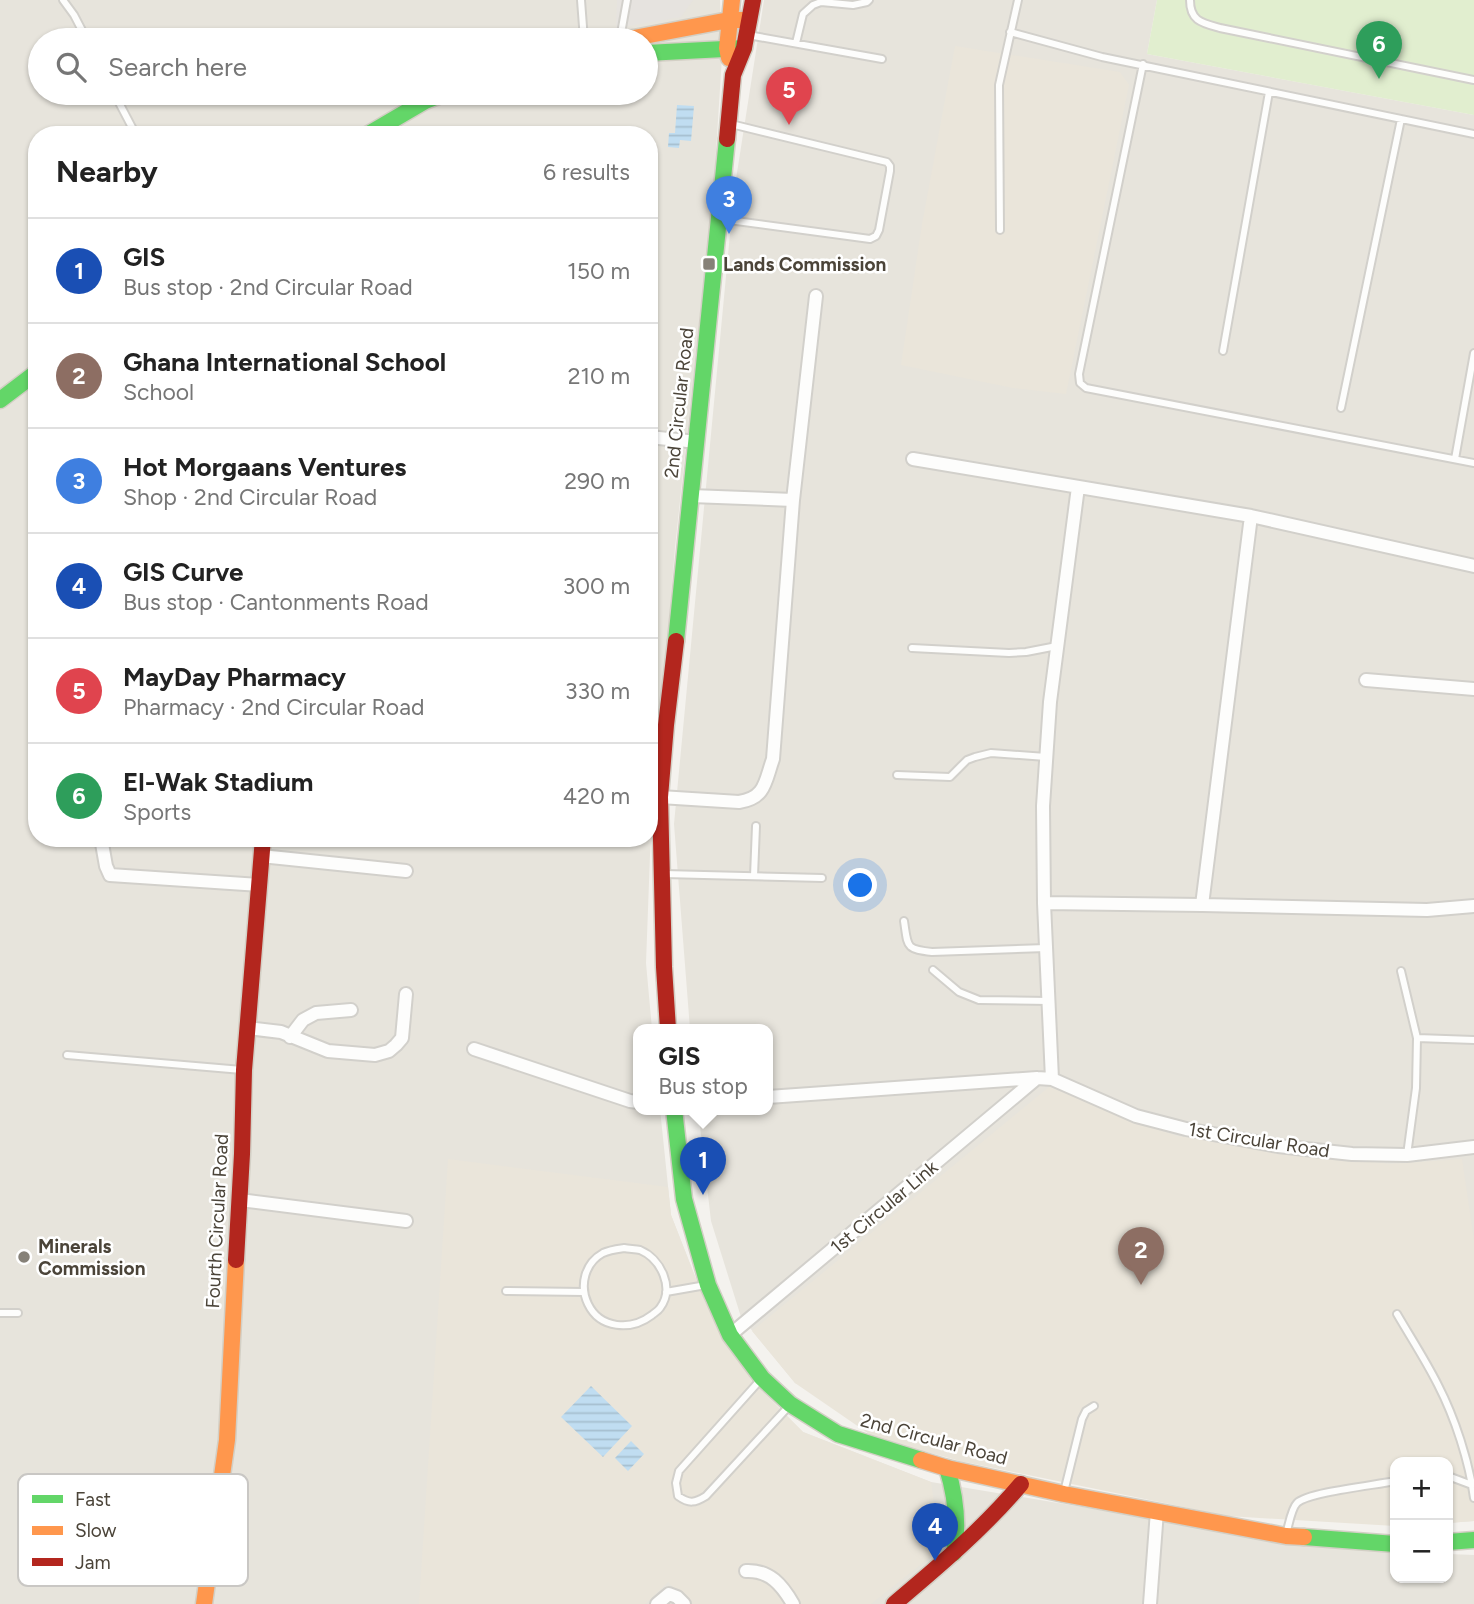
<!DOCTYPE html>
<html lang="en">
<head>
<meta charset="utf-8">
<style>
	body { margin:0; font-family:Figtree,sans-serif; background:#f6f6f6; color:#222 }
	.controls { position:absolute; right:21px; bottom:21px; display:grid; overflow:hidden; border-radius:14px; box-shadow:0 2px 5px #0004 }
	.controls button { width:63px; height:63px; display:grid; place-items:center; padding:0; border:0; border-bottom:2px solid #e0e0e0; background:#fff; color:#222; font:35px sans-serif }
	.you { position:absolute; left:861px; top:886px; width:24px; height:24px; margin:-18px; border:5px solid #fff; border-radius:50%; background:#1a73e8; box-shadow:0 0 0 10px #1a73e833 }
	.badge { display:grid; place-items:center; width:46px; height:46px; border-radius:50%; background:#b45309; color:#fff; font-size:23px; font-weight:700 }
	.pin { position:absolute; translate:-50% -58px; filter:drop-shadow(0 2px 4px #0008) }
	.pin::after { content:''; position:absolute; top:37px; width:24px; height:21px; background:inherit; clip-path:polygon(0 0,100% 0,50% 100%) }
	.popup { position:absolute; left:633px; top:1024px; width:140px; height:91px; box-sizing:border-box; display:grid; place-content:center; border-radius:14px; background:#fff; filter:drop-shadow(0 2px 5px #0005); font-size:23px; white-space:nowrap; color:#767676 }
	.popup b { font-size:26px; color:#222 }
	.popup::after { content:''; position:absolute; left:50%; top:100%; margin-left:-14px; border:14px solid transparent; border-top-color:#fff }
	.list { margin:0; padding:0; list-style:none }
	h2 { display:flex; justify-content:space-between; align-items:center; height:91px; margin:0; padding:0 28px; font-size:30px }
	h2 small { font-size:23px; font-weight:400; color:#767676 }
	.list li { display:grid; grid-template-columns:46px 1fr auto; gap:21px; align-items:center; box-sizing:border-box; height:105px; padding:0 28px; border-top:2px solid #e0e0e0 }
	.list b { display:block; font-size:26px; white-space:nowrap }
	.list p { margin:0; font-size:23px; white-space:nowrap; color:#767676 }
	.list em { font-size:23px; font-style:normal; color:#767676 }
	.icon { flex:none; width:38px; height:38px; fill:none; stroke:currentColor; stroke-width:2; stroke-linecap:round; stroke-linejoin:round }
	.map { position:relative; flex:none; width:1474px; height:1604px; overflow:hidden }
	.search { position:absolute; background:#fff; box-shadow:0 2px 5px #0004; left:28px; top:28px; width:630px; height:77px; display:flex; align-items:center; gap:18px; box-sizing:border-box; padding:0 24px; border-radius:38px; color:#767676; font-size:26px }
	.panel { position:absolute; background:#fff; box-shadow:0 2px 5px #0004; left:28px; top:126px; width:630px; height:721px; border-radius:28px }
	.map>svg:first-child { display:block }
</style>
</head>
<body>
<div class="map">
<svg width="1474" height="1604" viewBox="0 0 1474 1604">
	<defs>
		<pattern id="water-rules" width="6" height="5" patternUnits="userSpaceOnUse" patternTransform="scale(1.75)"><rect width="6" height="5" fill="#c0ddf1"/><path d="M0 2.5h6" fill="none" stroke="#a6bfcf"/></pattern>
	</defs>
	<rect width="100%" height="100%" fill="#f4f2ee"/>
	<path fill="#e7e4dc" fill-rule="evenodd" d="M0 0H720L722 57 714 183 675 548 650 855 646 963 652 1029H638V1109H660L671 1215 705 1302 751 1380 803 1432 931 1482 1288 1541 1395 1549V1578H1448V1554L1474 1555V1604H0ZM40 40H646V93H40ZM37 135H649V838H37Z
		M764 0H1157L1147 54 1474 115V1521L1448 1523V1462H1395V1526L960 1461 795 1383 741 1317 711 1221 698 1109H768V1029H690L674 824 734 192Z"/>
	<path fill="#eae5da" d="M955 46 1120 72 1129 85 1066 394 1013 388 901 365 922 224Z
		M1049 1087 1176 1136 1390 1164 1462 1159 1474 1240V1521L1448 1523V1462H1395V1526L1227 1516 960 1461 875 1438 795 1383 752 1331Z
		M448 1159 668 1187 671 1215 705 1302 751 1380 803 1432 931 1482 937 1523 950 1541 871 1604H690L668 1582 645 1604H419Z"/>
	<path fill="#e1eecf" d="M1157 0H1474V115L1147 54Z"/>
	<path fill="#e6e3df" d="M617 0H693L681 17 616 28Z"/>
	<path fill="url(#water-rules)" d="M677 105 694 106 691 141 680 140 679 148 668 147 669 133H675Z
		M591 1386 632 1426 603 1457 561 1417Z
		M631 1441 644 1454 628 1471 615 1458Z"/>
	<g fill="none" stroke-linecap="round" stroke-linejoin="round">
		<defs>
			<path id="lane" d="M63 0 74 15 87 40
				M581 0 584 40
				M1190 0C1190 21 1202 23 1220 28L1474 80
				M1010 32 1102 57 1474 134
				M748 35 882 59
				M620 39 627 0
				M796 43 803 14 813 5 821 2 853 5 867 2 869 0
				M1143 64 1079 374 1080 383 1086 388 1474 463
				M114 93 136 135
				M721 219 870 239 876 236 879 230 890 171V166L887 162 731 124
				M1000 230 999 85 1018 0
				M1223 351 1269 92
				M1341 408 1401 119
				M1455 459 1474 353
				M912 648 1009 653 1026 652 1057 646
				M897 775 950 777 967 760 975 757 991 753 1046 757
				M664 874 822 878
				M754 876 756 826
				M904 921C908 947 905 949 932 952L1046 948
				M933 970 959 992 979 1000 1049 1001
				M1401 971 1417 1038 1416 1088 1407 1155
				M1417 1038 1474 1040
				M67 1055 242 1070
				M624 1248C629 1249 635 1249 640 1250 661 1259 675 1288 660 1308 658 1311 654 1313 652 1315 631 1331 600 1329 588 1304 579 1285 585 1263 603 1253 609 1250 617 1249 624 1248Z
				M506 1291 584 1292
				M666 1292 706 1285
				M0 1313H18
				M1397 1314C1411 1338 1426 1361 1438 1385 1455 1418 1469 1461 1474 1498
				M762 1378 679 1471 676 1483 678 1496C689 1504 695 1503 706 1496L789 1406
				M1448 1476 1472 1485
				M1064 1492 1082 1419 1086 1411 1094 1406
				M151 1497 217 1498
				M1286 1534C1289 1525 1291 1509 1297 1503 1308 1492 1377 1485 1395 1481
				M86 1547 208 1565"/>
			<path id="street" d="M533 135H534
				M649 437 697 442
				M913 459 1251 516 1474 566
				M691 496 793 500
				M1366 680 1474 689
				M660 797 739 802C766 798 765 781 773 759L793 500 816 296
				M101 838 106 866 110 875 259 885
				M261 856 406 871
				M1044 903 1202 905 1427 910 1474 906
				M1202 905 1251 516
				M247 1028 281 1032 328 1051 375 1055 389 1051 396 1045 402 1038 406 994
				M290 1037 303 1020 316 1013 351 1010
				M474 1049 630 1101 638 1102
				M1052 1079 1044 903 1043 806 1050 702 1078 487
				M768 1097 1037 1078 1052 1079 1136 1116 1186 1129 1278 1146 1352 1154 1407 1155 1474 1147
				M240 1200 406 1221
				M730 1335 1037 1078
				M746 1571C770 1570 782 1585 793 1604
				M657 1604 669 1594 677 1597 684 1604
				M1150 1604 1157 1511"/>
			<path id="fast" d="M646 53 744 48
				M367 135 425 101 446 93
				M0 400 37 372
				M676 641 727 139
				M674 1109 684 1199 708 1285 730 1335 762 1378 790 1404 838 1434 921 1460
				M947 1468C956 1497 959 1523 954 1553
				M1304 1537 1395 1544
				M1448 1542 1474 1540"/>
			<path id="slow" d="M623 40 729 20H749
				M729 58 727 48 732 0
				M921 1460 947 1468 1064 1494 1286 1536 1304 1537
				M204 1604 227 1440 236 1260"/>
			<path id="jam" d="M727 139 733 75 744 48 753 0
				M668 1029 664 967 660 797 666 725 676 641
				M236 1260 242 1154 244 1070 263 838
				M894 1604C939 1566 983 1529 1021 1484"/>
		</defs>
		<use href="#lane" stroke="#d2d0cb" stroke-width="10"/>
		<use href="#street" stroke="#d2d0cb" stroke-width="16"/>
		<use href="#fast" stroke="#d3cfc5" stroke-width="19"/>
		<use href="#slow" stroke="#d3cfc5" stroke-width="19"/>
		<use href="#jam" stroke="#d3cfc5" stroke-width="19"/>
		<use href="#lane" stroke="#fdfdfc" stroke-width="6"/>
		<use href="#street" stroke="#fdfdfc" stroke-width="12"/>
		<use href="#fast" stroke="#63d668" stroke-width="16"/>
		<use href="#slow" stroke="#ff974d" stroke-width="16"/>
		<use href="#jam" stroke="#b3261e" stroke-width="16"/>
	</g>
	<g fill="#868178" stroke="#fff" stroke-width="2.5">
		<rect x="702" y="257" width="14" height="14" rx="3.5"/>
		<circle cx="24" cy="1257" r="7"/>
	</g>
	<g text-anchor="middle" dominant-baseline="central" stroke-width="5" stroke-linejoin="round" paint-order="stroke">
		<g font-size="19" font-weight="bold" fill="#4b4439" stroke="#fff" text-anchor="start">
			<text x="723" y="264">Lands Commission</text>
			<text x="38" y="1246">Minerals<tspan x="38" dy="22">Commission</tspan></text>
		</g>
		<g font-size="19" fill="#4b4439" stroke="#fff">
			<text transform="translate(679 403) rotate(-84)">2nd Circular Road</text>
			<text transform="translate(1259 1140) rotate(9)">1st Circular Road</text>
			<text transform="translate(884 1207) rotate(-40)">1st Circular Link</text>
			<text transform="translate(217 1221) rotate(-87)">Fourth Circular Road</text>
			<text transform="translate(934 1439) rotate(15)">2nd Circular Road</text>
		</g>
	</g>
	<rect x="18" y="1474" width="230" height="112" rx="10" fill="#fff" stroke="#c9c7c4" stroke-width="2"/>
	<rect x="32" y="1495" width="31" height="8" fill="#63d668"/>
	<rect x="32" y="1526" width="31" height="9" fill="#ff974d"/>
	<rect x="32" y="1558" width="31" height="8" fill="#b3261e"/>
	<g font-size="19" fill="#4b4439">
		<text x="75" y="1506">Fast</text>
		<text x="75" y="1537">Slow</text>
		<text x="75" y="1569">Jam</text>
	</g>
</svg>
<div class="controls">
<button>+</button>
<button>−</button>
</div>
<div class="you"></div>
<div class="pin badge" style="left:703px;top:1195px;background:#1a4fb4">1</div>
<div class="popup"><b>GIS</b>Bus stop</div>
<div class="pin badge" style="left:1141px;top:1285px;background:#8d6e63">2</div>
<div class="pin badge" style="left:729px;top:234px;background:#3f7fe0">3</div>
<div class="pin badge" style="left:935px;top:1561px;background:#1a4fb4">4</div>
<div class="pin badge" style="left:789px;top:125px;background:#e0444e">5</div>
<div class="pin badge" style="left:1379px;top:79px;background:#2e9e5b">6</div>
<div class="search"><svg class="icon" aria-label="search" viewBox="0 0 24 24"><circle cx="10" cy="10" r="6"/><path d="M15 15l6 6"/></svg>Search here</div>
<section class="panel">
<h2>Nearby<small>6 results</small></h2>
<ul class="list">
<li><span class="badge" style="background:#1a4fb4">1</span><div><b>GIS</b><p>Bus stop · 2nd Circular Road</p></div><em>150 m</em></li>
<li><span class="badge" style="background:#8d6e63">2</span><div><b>Ghana International School</b><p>School</p></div><em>210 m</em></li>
<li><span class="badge" style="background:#3f7fe0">3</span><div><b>Hot Morgaans Ventures</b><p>Shop · 2nd Circular Road</p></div><em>290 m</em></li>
<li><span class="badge" style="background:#1a4fb4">4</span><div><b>GIS Curve</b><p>Bus stop · Cantonments Road</p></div><em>300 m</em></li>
<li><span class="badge" style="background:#e0444e">5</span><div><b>MayDay Pharmacy</b><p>Pharmacy · 2nd Circular Road</p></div><em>330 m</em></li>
<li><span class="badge" style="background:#2e9e5b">6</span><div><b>El-Wak Stadium</b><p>Sports</p></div><em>420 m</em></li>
</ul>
</section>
</div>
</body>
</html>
